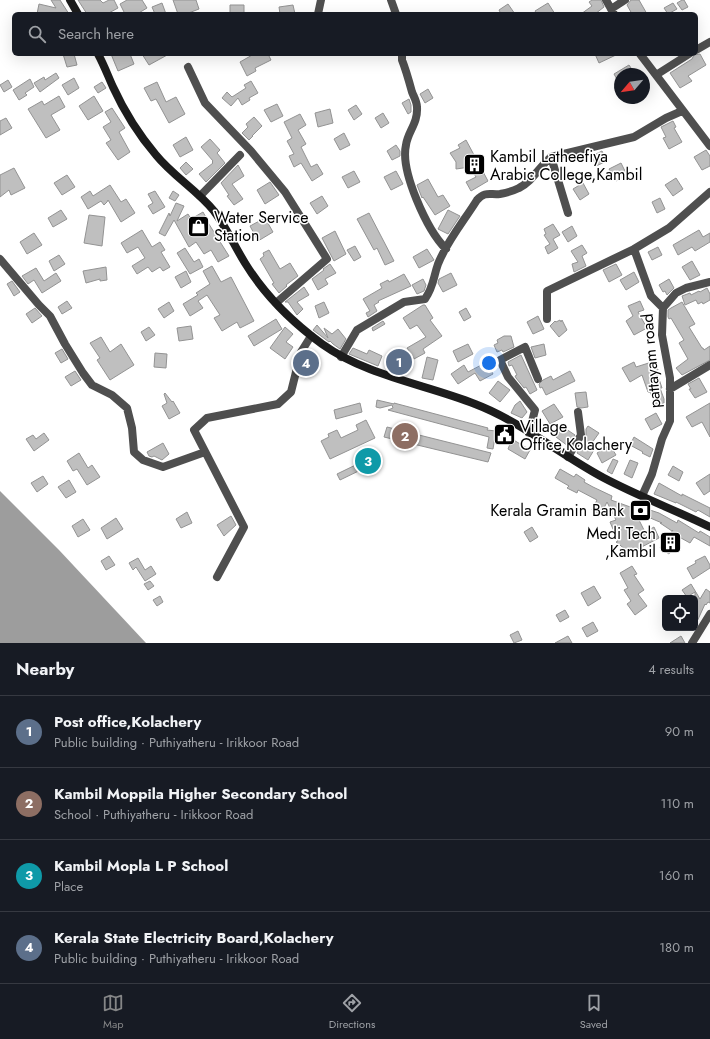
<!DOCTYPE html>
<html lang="en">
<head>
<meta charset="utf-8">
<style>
	body { margin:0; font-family:Jost,sans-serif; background:#20242c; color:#f1f3f6 }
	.controls { position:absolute; right:12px; bottom:12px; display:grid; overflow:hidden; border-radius:6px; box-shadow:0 4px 16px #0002 }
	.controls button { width:36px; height:36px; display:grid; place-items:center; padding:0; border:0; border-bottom:1px solid #363941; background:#171b24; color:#f1f3f6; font:20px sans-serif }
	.compass { position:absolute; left:614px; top:68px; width:36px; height:36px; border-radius:50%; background:#171b24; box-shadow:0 4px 16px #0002; rotate:241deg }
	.you { position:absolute; left:489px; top:363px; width:14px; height:14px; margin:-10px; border:3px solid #fff; border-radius:50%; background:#1a73e8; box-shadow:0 0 0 6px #1a73e833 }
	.badge { display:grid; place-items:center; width:26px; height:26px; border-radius:50%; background:#858687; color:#fff; font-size:13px; font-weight:700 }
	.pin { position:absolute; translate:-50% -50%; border:2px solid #fff; box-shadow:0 1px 4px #0006 }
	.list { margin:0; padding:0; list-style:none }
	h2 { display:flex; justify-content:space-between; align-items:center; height:52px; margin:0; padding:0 16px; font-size:17px }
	h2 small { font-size:13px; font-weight:400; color:#9ea1a6 }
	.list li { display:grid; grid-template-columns:26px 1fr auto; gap:12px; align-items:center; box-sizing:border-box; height:72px; padding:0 16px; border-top:1px solid #363941 }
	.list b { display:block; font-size:15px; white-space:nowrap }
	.list p { margin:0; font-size:13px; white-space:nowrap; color:#9ea1a6 }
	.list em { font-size:13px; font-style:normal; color:#9ea1a6 }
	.icon { flex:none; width:22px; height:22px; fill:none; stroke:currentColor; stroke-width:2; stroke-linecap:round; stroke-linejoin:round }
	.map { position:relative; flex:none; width:710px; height:643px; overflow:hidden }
	.search { position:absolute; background:#171b24; box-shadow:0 4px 16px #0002; left:12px; right:12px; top:12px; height:44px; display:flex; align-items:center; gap:10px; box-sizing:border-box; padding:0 14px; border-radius:6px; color:#9ea1a6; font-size:15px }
	.sheet { height:340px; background:#171b24 }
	nav { display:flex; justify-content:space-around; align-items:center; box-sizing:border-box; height:56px; border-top:1px solid #363941; background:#171b24; font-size:11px; color:#9ea1a6 }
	nav a { display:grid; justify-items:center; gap:2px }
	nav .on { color:#858687 }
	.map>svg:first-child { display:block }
</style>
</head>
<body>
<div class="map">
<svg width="710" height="643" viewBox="0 0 710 643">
	<rect width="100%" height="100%" fill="#fff"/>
	<path fill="#9d9d9d" d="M0 491 59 550 146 643H0Z"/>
	<path fill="#bfbfbf" stroke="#939393" d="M51 0H60L69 14H37L39 4 56 8Z
		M78 0H100L103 3 109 0H114L118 8 107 14H87Z
		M127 0H142L147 8 137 14H125L120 4Z
		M173 0H196L199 9 186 14H178Z
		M592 0H601L604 7 595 14H581L592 6 589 2Z
		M631 0H639L647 14H632L627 5Z
		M682 0H684L688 7 682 10 677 3Z
		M162 3 166 14H155L152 7Z
		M548 3 555 14H537L535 11Z
		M673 3 677 9 668 14 664 8Z
		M508 4 515 14H501L499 10Z
		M230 5H244V14H230Z
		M293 5 295 14H280L279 7Z
		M63 54H74L77 65 67 67Z
		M111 54H130L134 64 118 71Z
		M142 54H169L149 65Z
		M254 54H268L271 60 255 68 256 71 247 76 240 62Z
		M595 54H618L599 63Z
		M700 54 706 65 688 76 692 81 680 88 670 73 692 59 694 55Z
		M629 65 635 74H620V85L614 74Z
		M56 73 59 78 40 92 34 83 44 77 45 80Z
		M74 78 79 88 68 95 62 85Z
		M30 79 34 87 25 93 27 95 19 100 13 90Z
		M8 80 12 87 4 92 0 85Z
		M251 81 258 93 249 98 250 100 242 105 238 98 231 106 222 98 227 92 232 97 246 88 244 85Z
		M102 82 106 88 98 93 94 87Z
		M157 82 166 102 176 97 185 114 169 123 156 99 151 101 144 88Z
		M428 89 433 98 425 103 420 94Z
		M59 96 65 107 51 115 60 130 46 138 28 109 42 101 44 105Z
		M94 96 103 111 88 120 79 106Z
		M409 99 411 105V112L408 114 402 103Z
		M277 104 283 116 271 122 264 110Z
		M356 105 362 114 354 120 348 110Z
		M112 108 125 128 119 132 130 152 118 160 106 143 111 140 103 127 111 122 105 112Z
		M330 109 333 123 318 127 315 113Z
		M383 113 389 123 381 128 375 118Z
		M300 114 306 125 298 130 306 144 301 147 311 167 317 164 323 174 312 181 301 163 294 167 289 156 294 154 287 141 292 138 284 122Z
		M254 117 262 126 252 136H253L249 140 242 133 248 127 246 124Z
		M6 118 12 128 0 135V121Z
		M673 121 676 127 674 128 682 142 669 149 663 138 666 137 661 127Z
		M344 133 350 145 340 150 334 139Z
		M186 137 193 150 180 157 173 145Z
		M210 139 220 150 217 153 225 163 206 182 199 174 213 163 212 162 213 161 201 147Z
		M466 140 488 181 471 191 466 182 476 177 470 167 456 169V162L450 153 460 148 458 145Z
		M396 145 400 151V156L392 160 387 151Z
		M706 150 710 156V166L702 170 694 157Z
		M602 151 607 161 596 166 592 156Z
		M186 162 193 169 186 175 180 168Z
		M621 163 627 175 616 181 609 169Z
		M238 165 244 176 232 184 243 199 234 205 227 196 229 195 221 183Z
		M14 168 25 188 11 195 9 190 0 197V175Z
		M354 171 360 182 348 188 342 177Z
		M396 171 403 184 391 190 384 177Z
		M67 175 75 187 62 195 54 183Z
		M676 178 683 189 673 196 665 185Z
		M428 179 438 197 443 195 450 206 435 215 423 197 422 198 417 185Z
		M270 182 279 195 265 204 257 190Z
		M583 183 589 194 580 200 573 189Z
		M110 185 121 202 126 199 135 213 121 222 108 200 107 202 104 205 101 201 88 209 81 197 90 191 93 196Z
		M155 191 165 207 153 214 148 206 153 203 148 194Z
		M173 191 179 195 175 201 169 198Z
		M322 196 328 206 317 214 310 203Z
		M660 198 665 209 657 213 652 202Z
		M176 203 184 206 177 221 188 214 191 219 203 212 208 221H207L229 256 218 262 211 250 204 254 196 242 189 247 174 220 165 236 159 233 169 213 170 216Z
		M61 210 67 219 53 227 48 218Z
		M448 210 460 216 448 234 438 229Z
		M369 213 394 261 385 265 377 248 374 250 357 219Z
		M89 215 105 217 102 246 84 243Z
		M265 218 273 232 258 241 250 226Z
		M553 224 560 235 553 239 558 248 548 254 545 247 550 244 544 235 546 234 544 229Z
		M572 226 577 236 568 242 562 232Z
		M142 230 152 247 160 242 165 250 161 252 170 267 163 271 160 267 152 272 148 267 137 274 132 266 145 258 138 247 127 253 121 243Z
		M699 230 703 237 710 233V242L695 251 692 247 678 255 673 245Z
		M335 231 346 254 334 261 322 238Z
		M34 233 42 245 27 254 20 242Z
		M582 245 587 253 582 256 586 266 574 272 572 264 578 262 571 251Z
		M355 246 361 257 354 261 347 250Z
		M658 247 662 255 652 260 648 252Z
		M185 248 194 262 199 259 203 267 190 274 177 253Z
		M427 249 434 260 419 268 413 257Z
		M269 250 280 269 290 263 298 276 286 285 287 286 279 293 272 284 274 283 260 259 264 256 263 253Z
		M59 255 65 264 54 271 49 261Z
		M692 261 700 275 690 280 682 267Z
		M330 264 336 273 325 279 328 284 318 290 312 279 324 270 323 269Z
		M616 264 622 275 609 282 603 270Z
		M212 266 221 282 231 277 254 321 240 328 237 322 222 331 214 318 220 315 207 295 198 301 203 308 190 316 183 304 198 295 196 293 210 284 203 271Z
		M106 267 107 280 100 281V279L86 283 83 271Z
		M36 268 44 281 56 273 61 281 42 293 34 280 28 284 22 276Z
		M186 271 191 282 181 288 175 277Z
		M634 272 639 282 626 290 620 280Z
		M451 273 457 285 443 292 438 283 439 279Z
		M404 274 411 286 378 301 379 302 374 305 377 311 368 317 366 313 370 311 363 299 382 288 380 284 388 280 389 282Z
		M423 279 426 285 424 291 417 294 412 285Z
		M669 279 674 288 667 295 665 291 663 292 659 285Z
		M12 281 20 292 14 296 7 284Z
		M304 287 309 295 297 302 303 309 297 315 288 302H285Z
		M707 288 710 294V300L703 304 702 302 698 304 696 300 685 305 682 296 690 293 691 295 699 291 700 292Z
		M67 301 72 308 62 314 58 307Z
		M640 301 644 310 638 312 647 328 634 335 626 321 633 316 628 306Z
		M169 302 174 311 164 318 158 309Z
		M324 302 329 313 319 318 315 306Z
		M682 302 695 324 689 327 702 348H703L704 350 710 346V360L682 375 676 368 688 359 679 343 684 340 671 318 669 319 668 317V310L671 308Z
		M423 305H425L433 318 430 320 442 336 423 349 425 353 414 359 407 348 426 337 417 325 410 329 403 318Z
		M35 308 42 316 32 323 26 314Z
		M466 308 471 317 464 321 459 312Z
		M538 316 544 329 533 334 527 322Z
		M276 319 282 329 254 346 248 336Z
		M560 320 561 322 562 320 567 330 559 337 550 326 555 321 556 322Z
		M383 321 385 324 373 331 372 328Z
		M317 325 328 338 324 328 332 334 338 329 346 339 340 349 333 344 330 341 329 342 313 330Z
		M191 326 193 339 179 341 177 328Z
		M149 327 155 335 146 341 141 332Z
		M285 327 293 334 286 342 293 347 285 359 270 348Z
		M504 336H511L514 347 503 352 502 350 497 352 494 345 498 343 497 340Z
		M101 337 110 352 121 344 134 365 110 380 97 360 100 358 90 343Z
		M468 344 473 354 458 362 453 351Z
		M544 344 546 355 535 358 531 347Z
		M353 348 367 354 369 350 382 356 378 366 349 354Z
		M62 349 68 359 61 363 55 353Z
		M155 353 167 354 166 368 154 367Z
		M521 355 537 390 530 394 526 387 524 388 516 378 515 376 517 375 512 365 509 366 508 362Z
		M394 357 406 362 404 368 392 362Z
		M427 357 438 360 433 380 422 378Z
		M305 360 314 365 311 371 303 367Z
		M655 361 658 370H656L662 388H660L664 399V403L656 406 650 392H648L642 375 630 382 622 368 634 362 636 367Z
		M487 362 493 374 480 381 475 373 458 384 451 374 464 365 468 372Z
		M75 371 81 380 71 386 65 377Z
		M570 371 575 381 546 395 542 387 540 388 539 384 543 380 551 376 553 380Z
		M699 378 707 392 695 398 689 389H691L688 384Z
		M498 381 510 390 500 402 489 393Z
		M586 392 588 407 581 408 577 407 575 393Z
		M165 393 172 402 173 401 180 413 169 419 162 406 167 403 164 394Z
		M377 400 394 404V403L488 428 487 430 496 431 493 449 487 448 489 437 388 410 393 408 392 405 380 408 376 407Z
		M520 401 527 412 522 418 511 413 515 405Z
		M360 403 362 412 336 419 334 410Z
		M710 403V437L702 422 692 427 686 417Z
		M554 404 563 417 550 424 542 411Z
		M656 413 662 424 651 430 645 419Z
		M366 420 375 438 330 459 321 441 329 437 328 434 337 430 341 438 358 430 356 425Z
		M588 426 599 433 589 447 594 450 588 460 577 453 586 438V429Z
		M387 427 491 453 488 462 384 437Z
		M563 427 575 435 568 446 556 437Z
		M44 433 49 440 34 451 26 439 33 435 36 439Z
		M634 437 653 449 650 457 642 453 643 452 630 445Z
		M512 439 530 450 525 459 508 449Z
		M163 443 169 454 162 460 154 456 152 457 149 456 147 452Z
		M610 445 616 455 602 463 597 453Z
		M79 453 88 468 92 465 100 477 87 485 77 469 73 471 67 461Z
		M370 458 373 464 340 480 337 474Z
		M613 459 618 461 612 474 607 471Z
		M630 460 638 463 632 478 624 474Z
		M673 466 683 472 679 481 668 475Z
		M560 469 574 477 576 474 585 480 584 482 593 487 612 496 611 500 633 508 635 504 647 508V509L659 513 677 523 678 520 699 533 700 531 710 537V546L694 537 690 543 681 538 669 554 660 548 673 530 672 531 660 523H662L648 517 649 518 636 514 645 532 654 527 659 538 630 553 616 542 618 541 610 522 616 520 607 502 601 514 592 510 597 500 578 490 577 493 567 488 569 486 555 478Z
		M710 474V491L704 495 696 483Z
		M43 476 48 484 37 492 31 483Z
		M69 480 76 492 66 498 58 487Z
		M659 483 682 496V494L710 508V517L698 510 696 512 676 502V503L654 494Z
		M187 512 192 523 181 528 176 519Z
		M231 516 236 525 224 536 217 525Z
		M116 518 123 529 107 539 101 528Z
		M83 519 90 530 78 537 72 526Z
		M532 527 538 537 530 542 524 532Z
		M109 556 115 565 106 570 101 561Z
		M705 556 710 565V568L693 579 687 568 696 563 695 561Z
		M138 558 145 570 151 566 156 574 145 581 136 567 133 570 129 563Z
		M632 566 637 574 634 575 644 590 638 594 647 606 635 615 627 604 631 601 624 590 628 588 620 573Z
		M150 581 154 586 148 590 144 584Z
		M691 584 700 599 706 589 710 592V603L708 602 706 605 705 604 695 626V592L687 597 682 590Z
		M594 586 601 598 588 606 581 593Z
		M160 596 163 602 157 606 153 600Z
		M565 610 569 617 560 622 556 615Z
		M593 622 598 631 587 637 582 628Z
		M518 631 522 640 514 643 510 635Z
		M568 636 572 643H555Z
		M681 636 685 643H670Z"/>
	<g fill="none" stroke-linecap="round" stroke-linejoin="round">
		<path stroke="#4f4f4f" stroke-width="8" d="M391 0 396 14
			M606 0 614 14
			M611 9 625 0
			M318 14 321 0
			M696 50 710 42
			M402 54V60C406 70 409 81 412 92 414 97 417 102 417 107 418 124 408 131 406 145 400 171 427 230 446 249
			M640 54 710 146
			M188 67 205 103 251 151 285 192 327 259 276 303
			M656 75 689 54
			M551 157 568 213
			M200 196 240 155
			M0 259 39 305 50 316 65 344 83 373 92 385 112 395 127 408 132 428 134 452 143 460 163 467 205 452
			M663 308 676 293 686 288 710 282
			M547 319V291L634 249
			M341 357 357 330 404 302 425 299C434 286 433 278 438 264 447 241 464 221 477 200 485 191 490 195 500 194 506 193 513 191 519 188 532 182 539 167 551 157L634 137 666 118 682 111
			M670 389 710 365
			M529 433 535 410 508 377 500 360 525 347 538 379
			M568 457 581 435 578 412
			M642 496 652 474 662 439 670 421V378L662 335 663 308 651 296 634 249 669 228 710 192
			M217 577 244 527 194 430 207 418 278 404 291 392 301 352 311 336
			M692 643 710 614"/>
		<path stroke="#1c1c1c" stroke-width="8" d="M70 0 78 14
			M98 54C104 65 108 76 113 87 124 111 139 135 156 155 173 176 197 190 214 211 226 227 234 245 245 263 264 294 292 322 322 344 367 376 424 384 475 404 520 421 561 455 604 478 638 496 675 510 710 527"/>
	</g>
	<defs>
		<symbol id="building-square" viewBox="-11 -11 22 22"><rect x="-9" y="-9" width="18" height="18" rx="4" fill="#000" stroke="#fff"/><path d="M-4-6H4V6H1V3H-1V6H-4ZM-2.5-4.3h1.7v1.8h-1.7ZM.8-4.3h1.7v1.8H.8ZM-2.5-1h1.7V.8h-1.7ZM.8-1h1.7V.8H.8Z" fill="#fff"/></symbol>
		<symbol id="shop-square" viewBox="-11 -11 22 22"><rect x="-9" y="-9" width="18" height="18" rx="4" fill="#000" stroke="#fff"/><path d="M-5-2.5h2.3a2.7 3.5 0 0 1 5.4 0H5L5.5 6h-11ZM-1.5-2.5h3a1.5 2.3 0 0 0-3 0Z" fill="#fff"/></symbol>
		<symbol id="civic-square" viewBox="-11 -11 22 22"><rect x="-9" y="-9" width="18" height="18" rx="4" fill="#000" stroke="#fff"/><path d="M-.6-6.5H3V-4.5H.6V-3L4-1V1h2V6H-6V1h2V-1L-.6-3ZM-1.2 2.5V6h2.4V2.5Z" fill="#fff"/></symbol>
		<symbol id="bank-square" viewBox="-11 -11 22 22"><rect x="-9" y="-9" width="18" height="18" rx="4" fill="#000" stroke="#fff"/><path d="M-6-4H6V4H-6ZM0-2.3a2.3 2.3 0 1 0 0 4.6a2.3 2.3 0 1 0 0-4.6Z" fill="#fff"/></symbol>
	</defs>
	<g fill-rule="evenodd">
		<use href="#building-square" x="462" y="152" width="25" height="25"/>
		<use href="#shop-square" x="186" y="214" width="25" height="25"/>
		<use href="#civic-square" x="492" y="422" width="25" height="25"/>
		<use href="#bank-square" x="628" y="498" width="25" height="25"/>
		<use href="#building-square" x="658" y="530" width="25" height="25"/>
	</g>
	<g text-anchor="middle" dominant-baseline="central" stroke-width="3" stroke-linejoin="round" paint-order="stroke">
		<g font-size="16" fill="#000" stroke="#fff" text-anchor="start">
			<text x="490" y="156">Kambil Latheefiya<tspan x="490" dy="18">Arabic College,Kambil</tspan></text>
			<text x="214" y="217">Water Service<tspan x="214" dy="18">Station</tspan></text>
			<text x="520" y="426">Village<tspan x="520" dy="18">Office,Kolachery</tspan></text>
			<text x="624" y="510" text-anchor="end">Kerala Gramin Bank</text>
			<text x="656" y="533" text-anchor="end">Medi Tech<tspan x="656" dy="18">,Kambil</tspan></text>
		</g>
		<g font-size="16" fill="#000" stroke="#fff">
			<text transform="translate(651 361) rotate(-95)">pattayam road</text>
		</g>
	</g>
</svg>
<div class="controls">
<button><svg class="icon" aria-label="locate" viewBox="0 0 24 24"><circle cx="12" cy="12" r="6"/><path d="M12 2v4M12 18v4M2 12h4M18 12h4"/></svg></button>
</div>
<svg class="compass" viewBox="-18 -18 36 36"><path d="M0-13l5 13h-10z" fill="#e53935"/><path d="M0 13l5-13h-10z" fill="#9ea1a6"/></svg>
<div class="you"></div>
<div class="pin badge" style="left:399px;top:362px;background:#5c6f8a">1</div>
<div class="pin badge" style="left:405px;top:436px;background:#8d6e63">2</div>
<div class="pin badge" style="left:368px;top:461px;background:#0f9aa8">3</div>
<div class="pin badge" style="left:306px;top:363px;background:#5c6f8a">4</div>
<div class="search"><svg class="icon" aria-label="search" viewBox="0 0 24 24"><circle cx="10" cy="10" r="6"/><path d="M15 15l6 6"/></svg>Search here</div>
</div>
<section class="sheet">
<h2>Nearby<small>4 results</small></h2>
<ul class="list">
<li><span class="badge" style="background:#5c6f8a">1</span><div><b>Post office,Kolachery</b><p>Public building · Puthiyatheru - Irikkoor Road</p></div><em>90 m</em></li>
<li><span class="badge" style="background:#8d6e63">2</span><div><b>Kambil Moppila Higher Secondary School</b><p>School · Puthiyatheru - Irikkoor Road</p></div><em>110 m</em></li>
<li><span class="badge" style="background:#0f9aa8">3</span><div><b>Kambil Mopla L P School</b><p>Place</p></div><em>160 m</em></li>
<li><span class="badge" style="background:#5c6f8a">4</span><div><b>Kerala State Electricity Board,Kolachery</b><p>Public building · Puthiyatheru - Irikkoor Road</p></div><em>180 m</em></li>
</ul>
</section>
<nav>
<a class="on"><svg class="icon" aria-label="map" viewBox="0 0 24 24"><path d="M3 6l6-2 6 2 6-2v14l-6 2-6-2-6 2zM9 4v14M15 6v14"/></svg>Map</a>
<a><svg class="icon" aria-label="directions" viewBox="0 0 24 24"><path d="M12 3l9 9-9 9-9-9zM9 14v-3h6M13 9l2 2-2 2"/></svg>Directions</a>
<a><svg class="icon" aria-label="saved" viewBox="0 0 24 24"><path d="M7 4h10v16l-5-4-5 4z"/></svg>Saved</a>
</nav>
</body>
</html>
